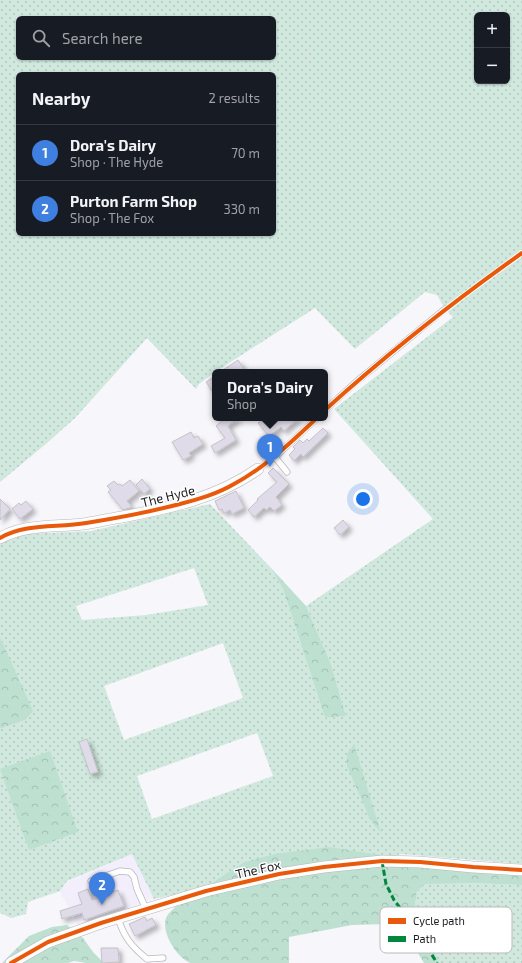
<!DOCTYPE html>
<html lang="en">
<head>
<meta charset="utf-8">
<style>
	body { margin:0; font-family:"Exo 2",sans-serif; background:#242831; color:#f1f3f6 }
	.controls { position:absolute; right:12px; top:12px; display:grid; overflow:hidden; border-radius:6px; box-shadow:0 1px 3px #0004 }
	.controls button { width:36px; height:36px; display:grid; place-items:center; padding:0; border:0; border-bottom:1px solid #363941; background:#171b24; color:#f1f3f6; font:20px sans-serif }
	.you { position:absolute; left:363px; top:499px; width:14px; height:14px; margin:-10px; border:3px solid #fff; border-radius:50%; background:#1a73e8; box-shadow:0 0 0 6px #1a73e833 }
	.badge { display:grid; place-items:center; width:26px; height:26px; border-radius:50%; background:#2563eb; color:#fff; font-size:13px; font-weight:700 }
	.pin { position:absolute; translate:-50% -33px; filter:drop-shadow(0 1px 2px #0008) }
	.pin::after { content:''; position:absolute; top:21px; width:14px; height:12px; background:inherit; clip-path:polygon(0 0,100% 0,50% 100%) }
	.popup { position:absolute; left:212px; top:369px; width:116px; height:52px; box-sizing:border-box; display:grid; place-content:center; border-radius:6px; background:#171b24; filter:drop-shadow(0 1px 3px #0005); font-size:13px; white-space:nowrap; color:#9ea1a6 }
	.popup b { font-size:15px; color:#f1f3f6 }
	.popup::after { content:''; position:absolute; left:50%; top:100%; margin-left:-8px; border:8px solid transparent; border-top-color:#171b24 }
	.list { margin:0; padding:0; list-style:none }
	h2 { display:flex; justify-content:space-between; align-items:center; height:52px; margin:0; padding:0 16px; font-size:17px }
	h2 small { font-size:13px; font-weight:400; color:#9ea1a6 }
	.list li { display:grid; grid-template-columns:26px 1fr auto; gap:12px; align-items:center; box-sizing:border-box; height:56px; padding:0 16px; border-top:1px solid #363941 }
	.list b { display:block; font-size:15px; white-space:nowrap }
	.list p { margin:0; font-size:13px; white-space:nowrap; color:#9ea1a6 }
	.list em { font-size:13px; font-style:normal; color:#9ea1a6 }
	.icon { flex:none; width:22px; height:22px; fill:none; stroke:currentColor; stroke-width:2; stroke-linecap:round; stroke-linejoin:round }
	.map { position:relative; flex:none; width:522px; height:963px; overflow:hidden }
	.search { position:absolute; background:#171b24; box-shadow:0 1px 3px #0004; left:16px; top:16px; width:260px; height:44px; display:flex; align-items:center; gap:10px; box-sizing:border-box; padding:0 14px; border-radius:6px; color:#9ea1a6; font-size:15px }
	.panel { position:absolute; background:#171b24; box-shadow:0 1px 3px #0004; left:16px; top:72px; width:260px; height:164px; border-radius:6px }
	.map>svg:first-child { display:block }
</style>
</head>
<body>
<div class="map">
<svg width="522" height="963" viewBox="0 0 522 963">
	<defs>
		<pattern id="green-dots" width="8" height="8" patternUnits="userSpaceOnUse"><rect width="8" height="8" fill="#d0e8de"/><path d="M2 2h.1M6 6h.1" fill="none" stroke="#b2c6be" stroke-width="1.8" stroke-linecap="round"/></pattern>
		<pattern id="forest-crowns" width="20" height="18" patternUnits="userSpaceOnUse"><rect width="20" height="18" fill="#bde0d1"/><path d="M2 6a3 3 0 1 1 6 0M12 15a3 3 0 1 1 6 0" fill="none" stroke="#a2c0b3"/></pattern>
		<filter id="shadow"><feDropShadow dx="3.5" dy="3.5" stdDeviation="2" flood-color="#0004"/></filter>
	</defs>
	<rect width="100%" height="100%" fill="#f7f6fb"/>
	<path fill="#f3eefc" d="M132 854 154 899 78 925 60 891 67 882Z"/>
	<path fill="url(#green-dots)" fill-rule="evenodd" d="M0 0H522V864L401 854 390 857 274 854 244 862 204 888 154 899 132 854 67 881 60 891 28 902 26 914 11 918 0 913V729L25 720 1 639H0V544L7 540 25 534 91 531 210 504 271 568 283 589 325 718 346 716 331 664 306 606 433 519 334 409 453 317 445 309 437 295 425 292 355 349 315 308 215 372 199 384 196 389 147 338 75 418 47 443 0 482ZM477 15H507V81H477ZM18 18H274V58H18ZM18 74H274V234H18ZM194 568 208 605 146 615 82 620 76 606ZM223 643 243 698 124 740 104 686ZM257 733 273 776 152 819 137 776Z
		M425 883H468L522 885V963H440L414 913 417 891Z"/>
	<path fill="url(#forest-crowns)" d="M271 568 306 606 331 664 346 716 325 718 283 589Z
		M0 639H1L33 711 25 720 0 729Z
		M354 744 381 833 370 819 347 766V754Z
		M50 751 78 832 29 850 0 769Z
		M329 847 387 856 429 868 522 876V885L468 883 425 884 417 891 414 913 440 963H424L410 940 387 924 352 925 289 937V963H191C177 959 159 930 167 916 169 913 173 909 176 906L244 862 274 854Z
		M67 925 83 938 93 952 104 963H86L74 961 68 963H2L29 936 52 927Z"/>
	<path fill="#e0dbe8" stroke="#c4c2c7" filter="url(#shadow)" d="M238 360 246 372H220Z
		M215 376V395L206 382Z
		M225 418H239L228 426 236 440 215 453 211 446 225 438 216 426Z
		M264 418H299L284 431 281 427 269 436 258 423Z
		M323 428 328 433 303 457 301 454 294 461 289 455 295 449 293 447 300 440 303 443 307 439 309 441Z
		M191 432 194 438 198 436 203 444 189 453 191 456 183 460 172 442Z
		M273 468 289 484 276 497 282 505 274 511 270 507 266 510 264 508 254 517 248 510 258 500 257 499 277 482 268 473Z
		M142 479 150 489 144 494 136 485Z
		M130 480 139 491 127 501 132 507 123 510 108 492 111 490 107 486 114 481 118 485 120 484 122 486Z
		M236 491 244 508 232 514 230 510 224 513 222 509 219 510 215 501Z
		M0 499 10 509 0 520Z
		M26 501 33 509 20 519 12 509 19 503 21 505Z
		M343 520 349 527 340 535 334 528Z
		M87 739 98 772 90 774 79 742Z
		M88 889 92 900 118 890 124 906 84 920 82 913 62 919 60 911 82 904 78 893Z
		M145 917 147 921 152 918 156 925 135 936 129 924Z
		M101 948H118L119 962 102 963Z"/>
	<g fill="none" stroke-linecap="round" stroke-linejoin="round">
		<defs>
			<path id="lane" d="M325 410 356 382 445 309
				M275 457 287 472
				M258 469 275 457 317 418
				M91 881 120 871 130 872 134 877 137 889 146 909
				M118 918C124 937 131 946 147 959L163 958"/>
			<path id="street" d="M0 538C25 524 55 527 83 524 96 522 109 519 122 517 170 508 217 498 258 469
				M11 963 48 942 101 923 206 891 279 874 324 867 382 861 420 862 473 867 522 870"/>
		</defs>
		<use href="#lane" stroke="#b9b7bc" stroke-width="7"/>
		<use href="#street" stroke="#b9b7bc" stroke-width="12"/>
		<path stroke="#e1e1e2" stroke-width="1.5" stroke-dasharray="1 3" stroke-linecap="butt" d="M286 0 325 99 442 303
			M49 18 75 0
			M0 53 18 40
			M450 314 522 389"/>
		<use href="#lane" stroke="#fefefe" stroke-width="5.5"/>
		<use href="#street" stroke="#fefefe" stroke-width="11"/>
		<path stroke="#00873e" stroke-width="3" stroke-dasharray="6 3" stroke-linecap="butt" d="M382 861 386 884 394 900 414 926 437 963"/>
		<defs>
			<path id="cycleway" d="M325 410C387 354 453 302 522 253
				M0 538C26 523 57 528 86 523 118 518 149 512 180 504 199 499 217 494 234 484 266 467 291 442 317 418
				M11 963 48 942 101 923 206 891 279 874 324 867 382 861 420 862 473 867 522 870"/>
		</defs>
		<use href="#cycleway" stroke="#fff" stroke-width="6"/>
		<use href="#cycleway" stroke="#e8590c" stroke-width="4"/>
	</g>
	<g text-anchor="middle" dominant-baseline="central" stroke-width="3" stroke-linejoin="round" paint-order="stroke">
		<g font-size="13" fill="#1d1b21" stroke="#fff">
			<text transform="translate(168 496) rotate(-14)">The Hyde</text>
			<text transform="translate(258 869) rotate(-13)">The Fox</text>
		</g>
	</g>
	<rect x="380" y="907" width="132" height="46" rx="6" fill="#fff" stroke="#bbbbbc" stroke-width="1"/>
	<rect x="388" y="918" width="18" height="6" fill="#e8590c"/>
	<rect x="388" y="936" width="18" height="6" fill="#00873e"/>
	<g font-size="11" fill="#1d1b21">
		<text x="413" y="925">Cycle path</text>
		<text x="413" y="943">Path</text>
	</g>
</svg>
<div class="controls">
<button>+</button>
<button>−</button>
</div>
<div class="you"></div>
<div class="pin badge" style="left:270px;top:467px;background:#3f7fe0">1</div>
<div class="popup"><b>Dora's Dairy</b>Shop</div>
<div class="pin badge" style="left:102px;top:905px;background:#3f7fe0">2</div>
<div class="search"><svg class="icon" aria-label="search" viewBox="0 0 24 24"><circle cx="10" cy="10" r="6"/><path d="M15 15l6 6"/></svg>Search here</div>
<section class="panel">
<h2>Nearby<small>2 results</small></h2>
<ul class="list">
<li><span class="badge" style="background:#3f7fe0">1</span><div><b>Dora's Dairy</b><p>Shop · The Hyde</p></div><em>70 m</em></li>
<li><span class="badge" style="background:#3f7fe0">2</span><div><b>Purton Farm Shop</b><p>Shop · The Fox</p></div><em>330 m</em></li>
</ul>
</section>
</div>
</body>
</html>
